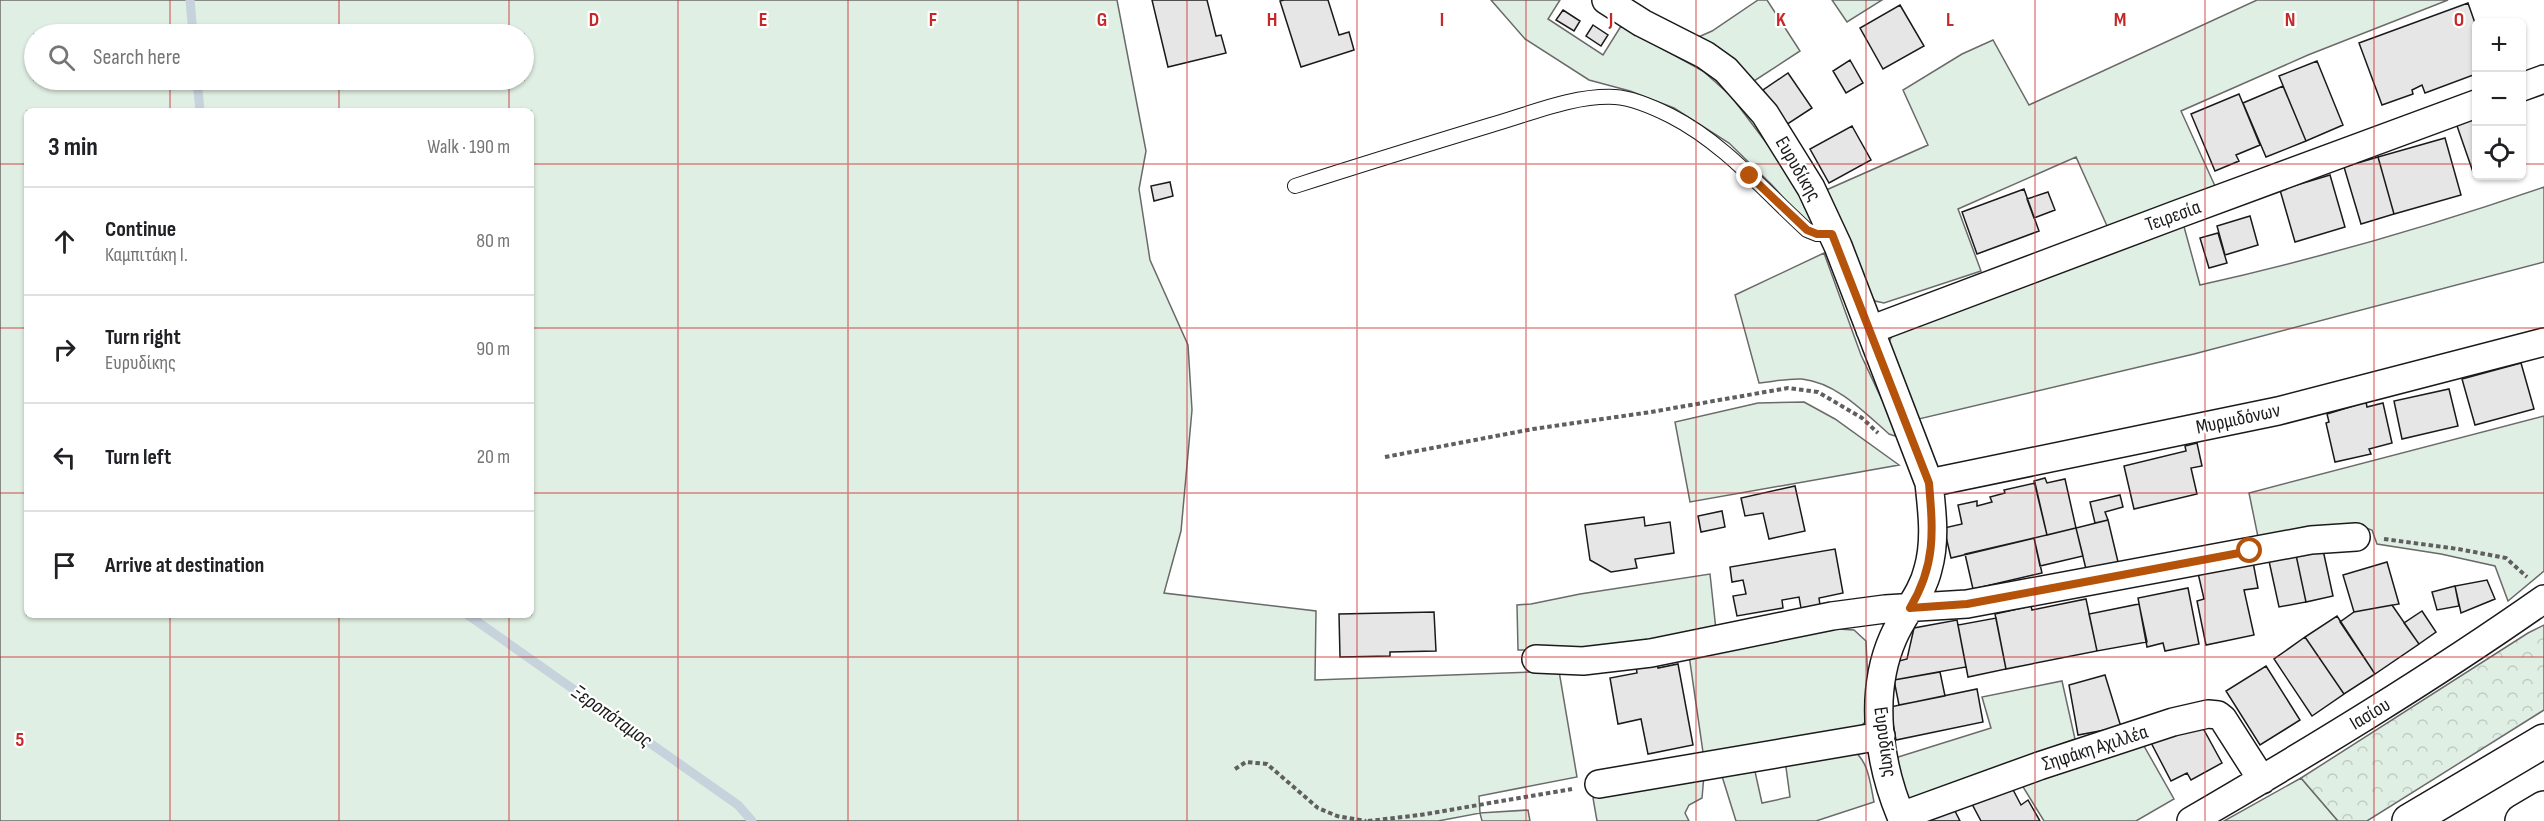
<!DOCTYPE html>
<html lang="en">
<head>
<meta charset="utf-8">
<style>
	body { margin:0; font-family:"Sofia Sans Condensed",sans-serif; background:#f6f6f6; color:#202124 }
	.controls { position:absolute; right:18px; top:18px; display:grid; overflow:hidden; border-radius:9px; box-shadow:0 2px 4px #0004 }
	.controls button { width:54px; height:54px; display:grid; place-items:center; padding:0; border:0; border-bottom:2px solid #e0e0e0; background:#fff; color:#202124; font:30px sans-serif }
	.stop { position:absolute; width:18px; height:18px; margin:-14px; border:4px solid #b45309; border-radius:50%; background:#fff }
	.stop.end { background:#b45309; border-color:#fff; box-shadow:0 2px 6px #0008 }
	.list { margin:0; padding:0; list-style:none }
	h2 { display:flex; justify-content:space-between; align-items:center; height:78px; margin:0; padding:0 24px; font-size:26px }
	h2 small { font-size:20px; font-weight:400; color:#757577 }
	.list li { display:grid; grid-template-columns:39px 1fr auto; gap:18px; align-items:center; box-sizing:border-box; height:108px; padding:0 24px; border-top:2px solid #e0e0e0 }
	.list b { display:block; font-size:22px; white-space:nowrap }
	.list p { margin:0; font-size:20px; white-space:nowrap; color:#757577 }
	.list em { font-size:20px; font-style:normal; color:#757577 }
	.icon { flex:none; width:33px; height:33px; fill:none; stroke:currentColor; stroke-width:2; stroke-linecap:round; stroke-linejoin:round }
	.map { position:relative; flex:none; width:2544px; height:821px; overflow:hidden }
	.search { position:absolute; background:#fff; box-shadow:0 2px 4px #0004; left:24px; top:24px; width:510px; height:66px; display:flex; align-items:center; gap:15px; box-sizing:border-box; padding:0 21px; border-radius:33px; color:#757577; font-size:22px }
	.panel { position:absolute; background:#fff; box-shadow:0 2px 4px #0004; left:24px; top:108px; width:510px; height:510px; border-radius:9px }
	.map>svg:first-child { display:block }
</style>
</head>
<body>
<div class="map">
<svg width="2544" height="821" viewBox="0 0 2544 821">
	<defs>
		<pattern id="forest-crowns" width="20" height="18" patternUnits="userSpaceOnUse" patternTransform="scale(1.5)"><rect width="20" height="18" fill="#e0efe3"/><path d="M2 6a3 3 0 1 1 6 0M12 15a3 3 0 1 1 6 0" fill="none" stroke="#c0ccc2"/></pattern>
	</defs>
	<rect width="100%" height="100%" fill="#fff"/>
	<path fill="#e0efe3" stroke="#6a6a6a" stroke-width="1.5" fill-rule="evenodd" d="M0 0H1117L1146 151 1139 189 1150 260 1188 345 1192 410 1181 531 1164 593 1316 611 1315 680 1559 671 1577 777 1479 796 1480 813 1528 810 1530 821H1482L1480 813 1438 821H0ZM34 34H524V80H34ZM27 111H531V615H27Z
		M1491 0H1560L1548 19 1603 55 1621 26 1703 71 1731 96 1777 157 1798 188 1814 226 1808 225 1771 184 1729 143 1674 108 1630 91 1589 80 1525 39Z
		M1758 0H1767L1800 51 1754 81 1726 53 1696 38 1712 31Z
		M1832 0H1882L1847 22Z
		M2257 0H2448L2308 55 2181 111 2215 186 2108 228 2076 157 1958 209 1981 271 1884 303 1875 301 1870 295 1824 191 1928 145 1903 90 1962 54 1993 40 2029 105Z
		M2544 187V262L2194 354 1919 419 1889 355 1887 346 1893 334 2183 223 2200 285C2316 259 2431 226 2544 187Z
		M1824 253 1861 355 1896 430 1895 436 1889 434C1864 412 1837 383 1802 379 1788 378 1773 382 1759 383L1735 295Z
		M1804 402 1835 419 1899 465 1690 502 1675 422 1758 403Z
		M2544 416V571L2508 601 2495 566 2441 554 2377 544 2372 530 2360 526 2258 537 2249 493Z
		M1710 574 1716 630 1590 649 1518 650 1517 605 1531 604 1580 594Z
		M1838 629 1854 630 1866 641 1869 705 1866 721 1856 731 1704 759 1689 655Z
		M2062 681 2075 739 1908 799 1895 758 1991 728 1982 697Z
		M2140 739 2174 799 2136 821H2044L2020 782Z
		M1851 749C1869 760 1870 783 1874 802L1816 821H1736L1721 773 1754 767 1762 803 1790 797 1785 760Z
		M1704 775 1702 798 1689 805 1685 813 1689 821H1597L1593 798Z
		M2301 778 2338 821H2224Z"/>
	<path fill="url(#forest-crowns)" stroke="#6a6a6a" stroke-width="1.5" d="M2544 625V710L2367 821H2338L2301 778 2528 633Z"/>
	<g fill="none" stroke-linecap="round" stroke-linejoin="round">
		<path stroke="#c6d2dc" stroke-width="9" d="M190 0 193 34
			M197 80 200 111
			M468 615 738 805 752 821"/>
	</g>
	<path fill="#e6e6e6" stroke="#1a1a1a" stroke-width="1.5" d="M1152 0H1207L1216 36 1221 35 1226 53 1168 67Z
		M1284 0H1328L1339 35 1349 32 1354 50 1301 67 1280 1Z
		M2468 3 2476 26V74L2425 93 2422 85 2412 90 2413 94 2382 105 2359 43Z
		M1900 5 1924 46 1883 69 1860 28Z
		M1563 10 1580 21 1574 31 1556 20Z
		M1593 25 1608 35 1601 46 1586 36Z
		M1850 60 1863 83 1846 93 1833 71Z
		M2317 61 2343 125 2306 141 2279 76Z
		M1788 73 1812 108 1786 125 1763 90Z
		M2283 86 2306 141 2266 157 2243 103Z
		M2239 94 2260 145 2236 155 2239 161 2215 171 2191 114Z
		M2476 117V171L2473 172 2456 123Z
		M1852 126 1871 160 1829 183 1810 149Z
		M2445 138 2461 195 2394 214 2378 157Z
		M2378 157 2394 214 2361 224 2344 167Z
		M2330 175 2345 227 2295 242 2280 190Z
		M1170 182 1173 196 1154 201 1151 186Z
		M2024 189 2039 231 1977 254 1962 212Z
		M2048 192 2055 210 2034 218 2027 199Z
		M2250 216 2258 245 2225 255 2217 226Z
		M2218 233 2227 263 2209 268 2200 238Z
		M2521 363 2534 409 2475 425 2462 379Z
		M2449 389 2458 426 2402 439 2394 401Z
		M2366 402 2367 407 2383 403 2392 443 2369 449 2371 454 2335 462 2326 423 2329 422 2327 414Z
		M2197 443 2202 466 2191 468 2197 494 2134 509 2124 466 2186 451 2185 446Z
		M2045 478 2047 483 2065 479 2076 528 2047 535 2034 481Z
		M2035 483 2047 535 1951 558 1944 528 1962 524 1958 505 1977 501V506L1992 502 1990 497 2005 493 2004 490Z
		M1795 486 1805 531 1769 539 1763 513 1745 516 1741 498Z
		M2120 495 2123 507 2105 512 2108 520 2095 523 2090 502Z
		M1722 511 1725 527 1701 532 1698 516Z
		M1644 517 1645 526 1670 522 1674 553 1635 559 1637 568 1611 572 1590 560 1585 525Z
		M2108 520 2118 562 2086 569 2076 528Z
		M2076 528 2083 556 2040 566 2034 538Z
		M2034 538 2042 573 1973 589 1965 554Z
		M1835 549 1843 593 1819 598 1820 605 1801 608 1799 597 1782 600 1783 608 1737 616 1733 596 1746 594 1743 580 1732 582 1730 567Z
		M2323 550 2333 596 2306 602 2296 555Z
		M2296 555 2306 602 2279 607 2269 561Z
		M2253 562 2258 588 2244 590 2254 635 2206 645 2197 601 2204 599 2198 573Z
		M2387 562 2399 604 2354 612 2343 575Z
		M2487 580 2495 599 2461 613 2455 586Z
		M2455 586 2459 606 2437 610 2432 592Z
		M2188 588 2199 644 2165 651 2163 643 2147 647 2138 598Z
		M2086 599 2097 651 2006 669 1995 614 2031 606 2032 610Z
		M2139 604 2147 642 2097 651 2089 614Z
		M2392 605 2419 644 2375 674 2340 622 2354 612Z
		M2422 611 2436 632 2419 644 2404 623Z
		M1434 612 1436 651 1390 652V656L1340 657 1339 614Z
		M2337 616 2375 674 2344 694 2305 637Z
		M1996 618 2006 669 1968 677 1958 625Z
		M1957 620 1966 667 1894 680 1891 663 1907 659 1914 628Z
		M2305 637 2344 694 2312 716 2274 659Z
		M1657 662 1658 668 1678 664 1693 745 1648 754 1641 719 1618 724 1610 678 1637 673 1636 666Z
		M2266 666 2300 720 2260 745 2226 691Z
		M1940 672 1945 696 1899 705 1894 680Z
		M2105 675 2121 727 2078 735 2069 685Z
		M1977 689 1983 722 1896 740 1890 707Z
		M2198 719 2222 763 2191 780 2187 773 2171 781 2148 737Z
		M2010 784 2021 805 2028 800 2040 821H1981L1972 804Z
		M1952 805 1960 821H1921Z"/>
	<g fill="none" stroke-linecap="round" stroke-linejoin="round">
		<defs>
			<path id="service" d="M1295 186C1360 165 1425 145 1491 125 1530 114 1573 95 1615 97 1633 98 1655 108 1671 116 1724 143 1764 191 1807 230L1817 234H1832"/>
			<path id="minor" d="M1606 0 1642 23 1705 55 1726 70 1765 114 1811 188 1838 246 1929 483C1932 511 1936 541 1928 569 1922 595 1903 614 1893 638 1868 695 1879 766 1903 821
				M2522 87 2544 79
				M1870 330 2178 214 2476 104
				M1929 483 2278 411 2544 342
				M1536 659 1583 661 1651 653 1832 616 1885 609 1967 604 2311 540 2356 537
				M1599 784 1881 736
				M1901 816 2039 766 2173 722 2208 714 2218 715 2223 719 2262 780
				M2191 821C2311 751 2430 679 2544 599"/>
			<path id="motorway" d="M2409 821 2544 741
				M2522 821 2544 808"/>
		</defs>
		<use href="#service" stroke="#1a1a1a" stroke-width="16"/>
		<use href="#minor" stroke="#1a1a1a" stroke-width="30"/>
		<use href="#motorway" stroke="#1a1a1a" stroke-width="36"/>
		<path stroke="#5f5f5f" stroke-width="4" stroke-dasharray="4.5 3" stroke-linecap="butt" d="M1385 457 1533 429 1651 412 1788 388 1818 392 1862 418 1878 433
			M2384 539 2458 549 2506 558 2527 577
			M1235 769 1246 762 1267 764 1318 808 1337 816 1366 821
			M1368 821 1420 815 1572 789"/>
		<use href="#service" stroke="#fff" stroke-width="14"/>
		<use href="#minor" stroke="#fff" stroke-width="27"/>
		<use href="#motorway" stroke="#fff" stroke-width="33"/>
	</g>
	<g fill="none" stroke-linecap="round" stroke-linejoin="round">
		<path stroke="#b45309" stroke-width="8" d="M1750 176 1807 230 1817 234H1832L1929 483C1933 531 1936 565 1910 608L1967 604 2250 551"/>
	</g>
	<path fill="none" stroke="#c62828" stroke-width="1.5" stroke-opacity="0.55" d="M170 0V34M339 0V34M509 0V34M678 0V821M848 0V821M1018 0V821M1187 0V821M1357 0V821M1526 0V821M1696 0V821M1866 0V821M2035 0V821M2205 0V821M2374 0V821M170 80V111M339 80V111M509 80V111M0 164H27M531 164H2476M2522 164H2544M0 328H27M531 328H2544M0 493H27M531 493H2544M170 615V821M339 615V821M509 615V821M0 657H2544"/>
	<g text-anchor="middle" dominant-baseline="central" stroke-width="4.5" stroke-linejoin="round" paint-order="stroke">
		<g font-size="20" fill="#1a1a1a" stroke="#fff">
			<text transform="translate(1798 169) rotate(60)">Ευρυδίκης</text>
			<text transform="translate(2173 216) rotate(-20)">Τειρεσία</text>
			<text transform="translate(2238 419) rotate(-12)">Μυρμιδόνων</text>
			<text transform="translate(2370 714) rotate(-31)">Ιασίου</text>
			<text transform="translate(1885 742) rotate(82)">Ευρυδίκης</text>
			<text transform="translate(2095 748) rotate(-18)">Σηφάκη Αχιλλέα</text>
		</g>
		<g font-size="21" font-style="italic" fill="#1a1a1a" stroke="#fff">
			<text transform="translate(612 716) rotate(35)">Ξεροπόταμος</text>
		</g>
	</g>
	<g font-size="20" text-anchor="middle" font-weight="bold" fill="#c62828" stroke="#fff" stroke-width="4.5" stroke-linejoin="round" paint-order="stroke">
		<text x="594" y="26">D</text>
		<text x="763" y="26">E</text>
		<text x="933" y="26">F</text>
		<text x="1102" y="26">G</text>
		<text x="1272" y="26">H</text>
		<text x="1442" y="26">I</text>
		<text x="1611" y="26">J</text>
		<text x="1781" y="26">K</text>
		<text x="1950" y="26">L</text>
		<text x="2120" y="26">M</text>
		<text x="2290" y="26">N</text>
		<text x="2459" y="26">O</text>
		<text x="20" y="746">5</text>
	</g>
</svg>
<div class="controls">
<button>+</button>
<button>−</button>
<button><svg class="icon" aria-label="locate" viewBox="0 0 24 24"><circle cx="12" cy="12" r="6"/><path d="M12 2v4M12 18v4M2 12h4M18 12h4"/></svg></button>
</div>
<div class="stop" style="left:2250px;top:551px"></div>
<div class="stop end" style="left:1750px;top:176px"></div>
<div class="search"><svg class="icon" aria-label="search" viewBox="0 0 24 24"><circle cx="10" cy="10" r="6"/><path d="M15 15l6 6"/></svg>Search here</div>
<section class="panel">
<h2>3 min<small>Walk · 190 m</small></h2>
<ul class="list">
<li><svg class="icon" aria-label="ahead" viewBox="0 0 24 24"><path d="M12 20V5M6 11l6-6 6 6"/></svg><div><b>Continue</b><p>Καμπιτάκη Ι.</p></div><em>80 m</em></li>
<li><svg class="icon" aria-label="right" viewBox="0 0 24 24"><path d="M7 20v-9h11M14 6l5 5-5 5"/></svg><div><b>Turn right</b><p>Ευρυδίκης</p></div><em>90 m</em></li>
<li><svg class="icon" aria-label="left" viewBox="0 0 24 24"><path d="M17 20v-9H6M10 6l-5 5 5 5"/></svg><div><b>Turn left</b></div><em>20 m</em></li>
<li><svg class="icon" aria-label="arrive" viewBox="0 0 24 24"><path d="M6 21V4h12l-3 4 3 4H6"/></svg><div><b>Arrive at destination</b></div></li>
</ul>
</section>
</div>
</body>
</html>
